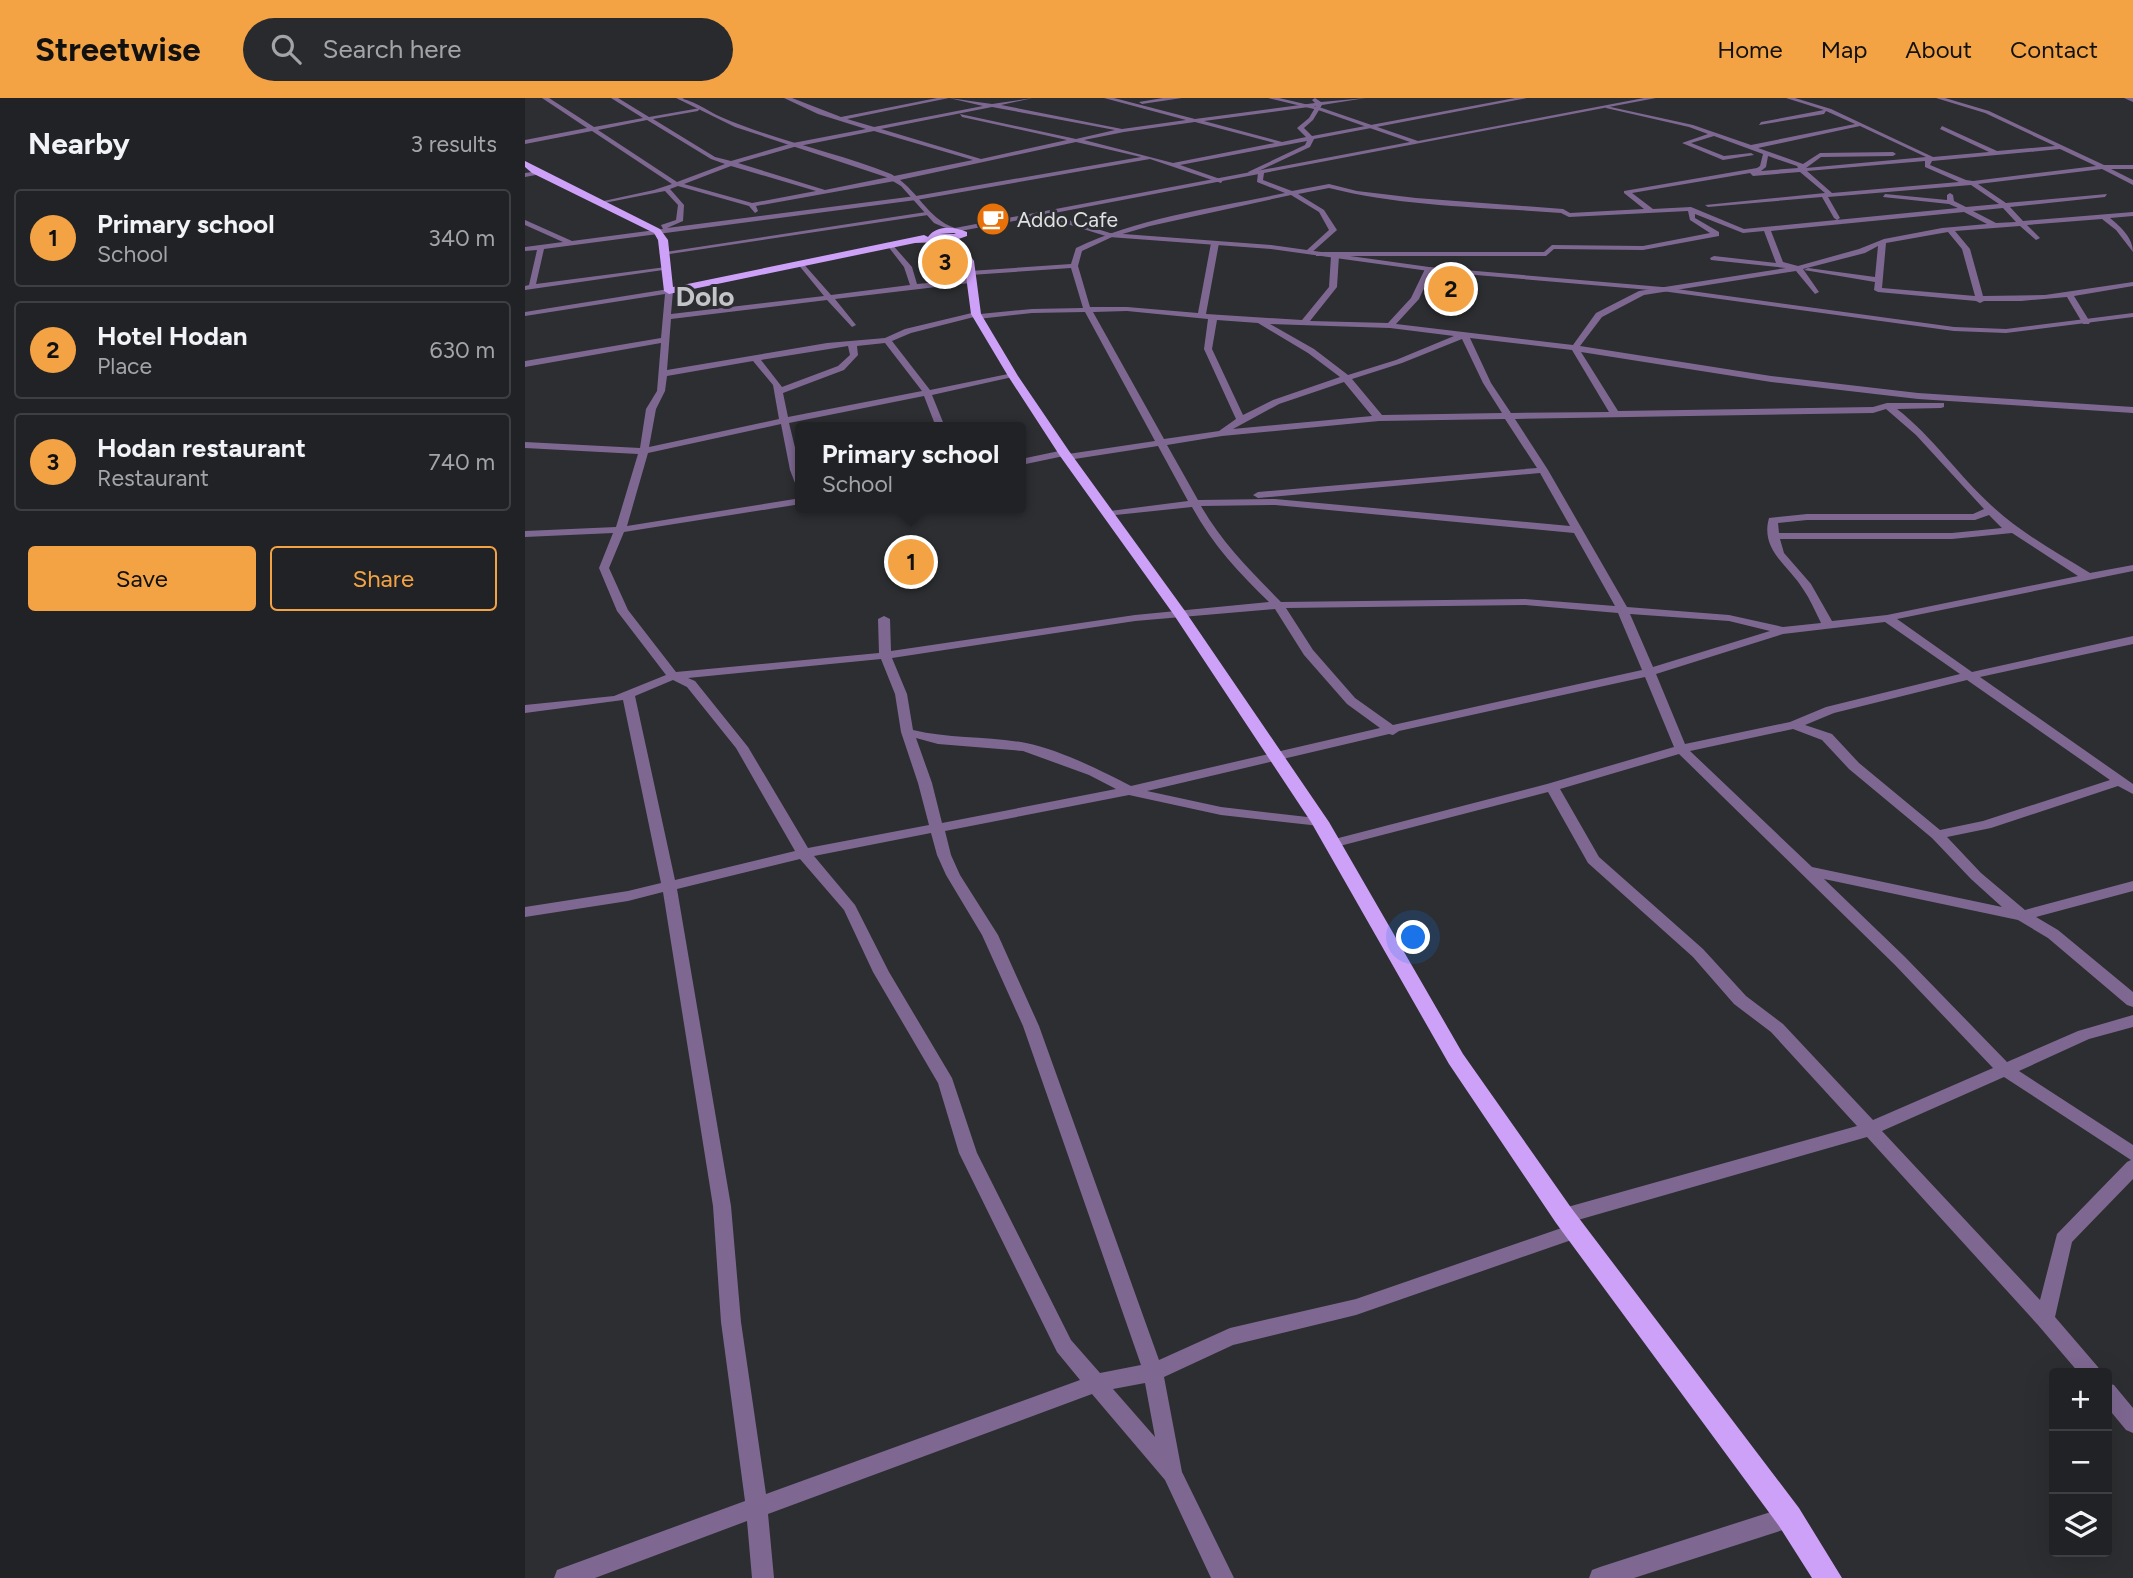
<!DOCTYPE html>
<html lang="en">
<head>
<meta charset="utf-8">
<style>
	body { margin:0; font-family:Figtree,sans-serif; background:#292a2d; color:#f1f3f6 }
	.controls { position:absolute; right:21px; bottom:21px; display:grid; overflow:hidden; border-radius:7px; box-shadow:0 7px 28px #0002 }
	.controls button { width:63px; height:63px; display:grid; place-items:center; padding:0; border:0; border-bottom:2px solid #3e3f42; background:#212225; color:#f1f3f6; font:35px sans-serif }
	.you { position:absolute; left:889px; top:840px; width:24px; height:24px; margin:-18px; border:5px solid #fff; border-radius:50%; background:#1a73e8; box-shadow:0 0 0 10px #1a73e833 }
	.badge { display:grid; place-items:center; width:46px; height:46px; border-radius:50%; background:#f4a344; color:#111; font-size:23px; font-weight:700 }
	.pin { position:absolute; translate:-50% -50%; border:4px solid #fff; box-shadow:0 2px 7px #0006 }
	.popup { position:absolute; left:270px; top:324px; width:231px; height:91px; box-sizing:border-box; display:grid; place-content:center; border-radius:7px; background:#212225; filter:drop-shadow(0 2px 5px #0005); font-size:23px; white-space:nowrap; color:#a2a4a7 }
	.popup b { font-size:26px; color:#f1f3f6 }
	.popup::after { content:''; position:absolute; left:50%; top:100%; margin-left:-14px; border:14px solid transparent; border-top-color:#212225 }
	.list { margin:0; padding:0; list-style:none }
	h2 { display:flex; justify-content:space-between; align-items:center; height:91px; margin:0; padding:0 28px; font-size:30px }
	h2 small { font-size:23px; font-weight:400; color:#a2a4a7 }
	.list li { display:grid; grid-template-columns:46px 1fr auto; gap:21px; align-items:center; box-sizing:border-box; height:98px; margin:0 14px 14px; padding:0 14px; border:2px solid #3e3f42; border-radius:7px }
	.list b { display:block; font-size:26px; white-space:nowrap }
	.list p { margin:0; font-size:23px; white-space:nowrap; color:#a2a4a7 }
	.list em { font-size:23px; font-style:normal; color:#a2a4a7 }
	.actions { display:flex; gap:14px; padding:21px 28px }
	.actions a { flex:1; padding:16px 0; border:2px solid #f4a344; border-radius:7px; text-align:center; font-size:24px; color:#f4a344 }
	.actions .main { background:#f4a344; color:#111 }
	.icon { flex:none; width:38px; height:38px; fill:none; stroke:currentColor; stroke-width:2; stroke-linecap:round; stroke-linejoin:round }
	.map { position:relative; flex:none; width:1608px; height:1480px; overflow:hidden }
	header { display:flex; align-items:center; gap:42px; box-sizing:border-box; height:98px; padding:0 35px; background:#f4a344; color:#111 }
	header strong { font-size:33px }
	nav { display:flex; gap:38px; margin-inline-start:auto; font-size:24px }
	.search { width:490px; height:63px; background:#292a2d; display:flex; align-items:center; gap:18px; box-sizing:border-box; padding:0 24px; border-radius:38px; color:#a2a4a7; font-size:26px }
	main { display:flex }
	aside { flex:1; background:#212225 }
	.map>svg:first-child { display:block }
</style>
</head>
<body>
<header>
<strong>Streetwise</strong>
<div class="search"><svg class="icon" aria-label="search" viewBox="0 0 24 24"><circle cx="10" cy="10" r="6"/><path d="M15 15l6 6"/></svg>Search here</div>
<nav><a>Home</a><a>Map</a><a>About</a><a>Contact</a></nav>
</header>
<main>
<aside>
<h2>Nearby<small>3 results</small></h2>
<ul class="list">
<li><span class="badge">1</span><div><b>Primary school</b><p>School</p></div><em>340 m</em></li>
<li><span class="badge">2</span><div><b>Hotel Hodan</b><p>Place</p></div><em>630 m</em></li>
<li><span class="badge">3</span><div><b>Hodan restaurant</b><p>Restaurant</p></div><em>740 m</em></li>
</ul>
<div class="actions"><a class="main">Save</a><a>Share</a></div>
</aside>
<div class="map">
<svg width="1608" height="1480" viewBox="0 0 1608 1480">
	<rect width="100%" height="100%" fill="#2c2e31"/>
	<path fill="#464240" d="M922 180 941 181 937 199 918 198Z"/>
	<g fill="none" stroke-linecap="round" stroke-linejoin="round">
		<path fill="#7e6892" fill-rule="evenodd" d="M17 0H24L69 29 118 20 86 0H93L124 19 175 10 173 13 128 21 190 59 206 63 268 45 341 31 293 16 259 0H267L316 19 412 0H424L322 21 349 29 458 8 424 0 467 6 508 0 476 7 597 31 661 22 579 0H589L670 21 790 5 787 2 790 0 796 4 841 0 797 7 788 22 779 30 787 38 990 0H1002L789 41 785 49 725 77 723 74 780 47 782 43 655 67 698 82 696 85 625 61 391 102 19 151 11 186 141 169 145 171 0 192V188L4 187 12 152 0 153V149L38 144 0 127V122L47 143 138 131 136 127 151 122 153 107 140 93 74 106V104L129 92 147 86 67 33 0 46V42L62 30ZM791 8 784 20 772 30 781 39 757 44 679 23ZM467 9 590 32 551 41 435 16 437 19 542 42 456 61 356 31ZM122 22 186 61 200 66 152 84 73 32ZM670 24 750 45 648 65 559 42 599 34ZM349 33 448 62 300 92 213 65 269 49ZM551 44 616 59 391 98 142 130 158 123 159 107 145 91 153 88 224 108 230 115 233 113 231 108 370 83ZM206 68 291 93 227 105 159 86Z
			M152 0H159L156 2Z
			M638 0H657L617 6 614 4Z
			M1261 0H1270L1306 11 1408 59 1464 54 1415 31 1417 28 1472 53 1530 48 1460 15 1411 0H1420L1464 13 1579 67H1608V71H1586L1608 82V87L1577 71 1453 86 1481 105 1582 96 1580 99 1485 109 1498 123 1608 114V118L1585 120C1596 129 1608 140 1608 154L1591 132 1577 121 1502 127 1515 140 1511 142 1495 128 1430 133 1445 151 1458 198 1520 197 1608 184V188L1549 198 1565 224 1564 226H1558L1542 199 1496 203H1459L1455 205 1451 203 1353 194 1349 192 1350 184 1279 172 1283 170 1350 179 1353 148 1340 155 1278 171 1294 194 1290 196 1271 173 1119 197 1077 219 1055 248 1246 278 1393 295 1608 309V315L1393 301 1246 284 1056 254 1093 313 1348 309 1362 305H1419V309L1416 310 1372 311C1408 339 1433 377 1467 408 1496 435 1531 454 1565 475L1608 467V473L1372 521 1447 574 1608 538V546L1455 579 1608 686V696L1593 688 1466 730 1422 739 1456 775 1500 812 1608 783V793L1511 819 1533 832 1608 894V909L1602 907 1523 840 1493 822 1299 781 1380 859 1482 964 1553 933 1608 917V929L1564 941 1494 973 1608 1047V1081L1547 1144 1530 1219 1573 1269 1576 1275H1554L1513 1227 1342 1039 1039 1126 1033 1123 1030 1118 1033 1113 1039 1110 1332 1028 1246 934 1209 906 1168 859 1063 765 1023 694 807 750 800 746 802 743 1022 686 1149 649 1120 579 874 633 868 637 864 636 622 693 696 709 800 721 802 724 800 727 795 728 696 717 604 697 420 733 426 757 435 777 473 837 514 928 634 1262 705 1230 831 1201 1051 1125 1058 1128 1060 1133 1058 1138 831 1217 708 1247 639 1279 657 1374 709 1480H686L640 1382 567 1296 243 1416 249 1480H227L222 1423 70 1480H29L32 1472 40 1469 220 1403 196 1224 188 1108 138 794 103 803 0 819V809L103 793 136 785 98 602 0 615V607L89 598 141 577 92 513 74 470 88 435 0 439V433L91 429 113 356 0 350V344L115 350 121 311 132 293 136 245 0 269V263L136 240 140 196 0 218V214L144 191 148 193 146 216 299 198 272 165 276 163 306 197 385 187 379 169 362 147 366 145 387 169 392 186 445 181 449 183 445 185 310 201 331 227 327 229 302 202 146 221 142 272 302 245 360 240 380 231 451 214 455 216 507 211 558 210 546 170 445 177 441 175 445 173 546 166 551 150C615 119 690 110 760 95L732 84 733 75 736 73 739 75 738 82 767 93 804 86 832 93 891 100 1038 111 1045 115 1119 111 1099 95V93L1232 70 1235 68 1238 56 1189 38 1166 45 1199 58 1226 55 1229 57 1198 62 1157 45 1183 36 1164 29 1081 10V8L1168 27 1226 47 1330 26 1301 13 1299 16 1234 27 1236 24 1299 12ZM1335 28 1401 59 1281 70 1296 59 1368 58 1371 56 1368 54 1295 55 1278 66 1233 50ZM1535 51 1571 68 1448 83 1441 82 1405 67 1407 63ZM1243 58 1272 68 1273 70 1236 73 1241 69ZM1400 63V69L1434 84 1307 95 1282 73ZM1275 74 1300 95 1180 107 1183 109 1297 99 1309 120 1312 122 1315 120 1303 99 1446 87 1474 106 1441 109 1429 103 1428 97 1425 95 1422 97V102L1360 96 1358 99 1424 106 1433 110 1219 131 1166 109 1128 111 1107 95 1225 75 1228 78ZM804 90C879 109 959 109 1036 115L1044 119 1163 113 1165 122 1185 135 1118 148 1027 147 1019 154H791V158H806L804 189 777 222 681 216 694 145 690 143 686 145 673 215 602 209H565L553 168 557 153 587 139 625 128 766 97 794 114 804 132 782 152V156H785L812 132 799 112 773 96ZM1478 110 1491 124 1471 125 1448 113ZM1439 114 1462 126 1417 130 1359 141 1334 151 1273 168 1258 164 1246 133ZM1170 116 1218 135 1239 133 1251 165 1189 158 1185 160 1186 162 1261 170 1114 193 1071 215 1048 247 871 226 894 201 908 171 904 169 900 171 886 200 863 225 785 223 812 189 814 158H1021L1029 151 1118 152 1194 138V134L1170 120ZM1423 134 1437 151 1450 198 1357 190 1361 145ZM602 213 683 221 679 251 711 321 694 333 639 341 568 214ZM560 214 630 343 543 356 542 353 539 352 496 361V367L539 358 540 361 543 362 633 348 663 403 585 413 581 414V418L667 409C687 446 714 475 744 504L610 517 366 553 365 521 359 518 353 521 354 555 151 574 103 512 84 470 99 434 276 406V400L102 428 123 355 256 326 265 372 272 390 276 391V374L264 325 399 298 411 329H420L407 297 492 278 488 275 405 292 367 243 386 235 449 219 453 221 507 215ZM692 222 733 225 783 255 815 279 748 302 718 317 687 251ZM745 226 865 230 929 238 871 262 823 277 789 251ZM945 240 1047 252 1084 314 986 315 966 285ZM937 241 958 285 977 315 857 317 827 281 877 265ZM360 245 397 293 263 319 258 295 319 272 333 257 332 248ZM323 248 325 257 313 268 257 289 236 262ZM228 263 248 287 254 321 124 349 131 311 140 293 142 278ZM819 284 847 318 708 331 754 306ZM1361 311 1391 337 1459 411 1448 416H1282L1244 420C1235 452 1263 467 1278 491 1285 501 1290 513 1296 525L1258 529 1204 517 1102 509 1023 372 990 321 1348 315ZM980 321 1012 370 733 394 728 397 733 400 1015 375 1045 428 750 401 673 402 642 347 697 338 854 323ZM750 407 1049 435 1090 508 1000 501 756 504C726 473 697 445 676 408ZM1464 417 1477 430 1427 435H1254L1253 425 1282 422H1450ZM1487 435 1553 478 1362 517 1307 523 1286 486 1259 455 1255 441H1427ZM1000 507 1093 515 1117 572 868 627 830 600 788 552 761 510ZM750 511 779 557 822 606 855 630 606 688C577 673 533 651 501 645 463 638 425 641 388 632L382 596 367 560 610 523ZM1105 516 1204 523 1245 533 1128 569ZM1360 524 1435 576 1301 609 1265 624 1160 646 1131 576 1258 536ZM356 561 370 596 376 634 393 685 404 727 283 750 223 649 170 583 163 580ZM148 582 162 589 211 650 270 753 150 782 110 598ZM1442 582 1585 682 1458 723 1415 732 1334 665 1307 636 1280 627 1309 615ZM1268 631 1297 642 1324 671 1407 740 1446 781 1477 809 1287 769 1165 653ZM391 640 413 646 498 653 564 677 591 691 417 725 407 685ZM1154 656 1370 867 1468 970 1348 1022 1258 926 1221 898 1178 851 1074 759 1035 691ZM406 735 412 757 421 777 457 837 498 928 616 1267 575 1275 546 1242 452 1055 427 980 364 874 330 807 289 758ZM275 761 319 812 348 874 413 985 434 1055 532 1254 555 1282 241 1396 216 1224 206 1108 152 791ZM1479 979 1606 1062 1602 1064 1532 1136 1515 1202 1357 1033ZM620 1285 630 1339 588 1291Z
			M1599 0H1608V4Z
			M14 73 16 76 0 79V75Z
			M401 114 403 117 138 157 134 155Z
			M1582 1285 1589 1287 1608 1310V1335L1601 1332 1582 1309Z
			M1264 1408 1272 1412 1275 1419 1272 1426 1264 1430 1109 1480H1064L1067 1472 1075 1469Z"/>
		<path fill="#7e6892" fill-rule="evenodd" d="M151 0C166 0 182 13 196 19 251 43 311 54 366 76 392 90 402 121 430 130L885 44 793 12 743 0H754L797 10 893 43 1119 0H1131L524 116 585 135 746 147 904 169 1137 189 1429 229 1481 231 1608 215V219L1481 235 1429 233 1137 193 904 173 746 151 584 139 516 118 430 134 409 125 376 88 361 79 210 29Z"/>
		<path fill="#cea1f8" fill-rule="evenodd" d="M0 63 135 131 143 142 148 189 399 137 403 139C411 127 429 128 442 134V138L428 143 438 147 449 163 456 216 493 278 544 353 660 513 804 724 938 956 1047 1111 1274 1410 1317 1480H1287L1254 1428 1031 1125 924 966 786 724 649 517 535 358 483 278 446 216 439 163 432 151 414 144 390 145 144 196 139 193 133 142 129 135 7 75 0 69ZM429 135 431 136H414Z"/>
	</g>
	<defs>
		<symbol id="cafe-disc" viewBox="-11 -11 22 22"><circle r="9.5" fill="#e8710a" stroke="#2c2e31"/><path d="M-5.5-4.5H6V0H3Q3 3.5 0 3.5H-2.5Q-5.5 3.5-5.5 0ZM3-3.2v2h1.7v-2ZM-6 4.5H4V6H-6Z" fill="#fff"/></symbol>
	</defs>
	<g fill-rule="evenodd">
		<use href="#cafe-disc" x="449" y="102" width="38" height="38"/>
	</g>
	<g text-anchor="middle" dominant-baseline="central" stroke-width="6" stroke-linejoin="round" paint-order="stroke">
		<g font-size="21" fill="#e0e1e3" stroke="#2c2e31" text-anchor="start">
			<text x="492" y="121">Addo Cafe</text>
		</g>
		<g font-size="28" font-weight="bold" fill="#c3c5c9" stroke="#2c2e31">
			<text x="180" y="198">Dolo</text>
		</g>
	</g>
</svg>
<div class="controls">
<button>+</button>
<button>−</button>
<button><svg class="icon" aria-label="layers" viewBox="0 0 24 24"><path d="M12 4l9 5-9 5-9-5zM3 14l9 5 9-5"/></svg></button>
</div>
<div class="you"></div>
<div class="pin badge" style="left:386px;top:464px">1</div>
<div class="popup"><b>Primary school</b>School</div>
<div class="pin badge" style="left:926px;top:191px">2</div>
<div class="pin badge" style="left:420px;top:164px">3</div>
</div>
</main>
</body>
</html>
